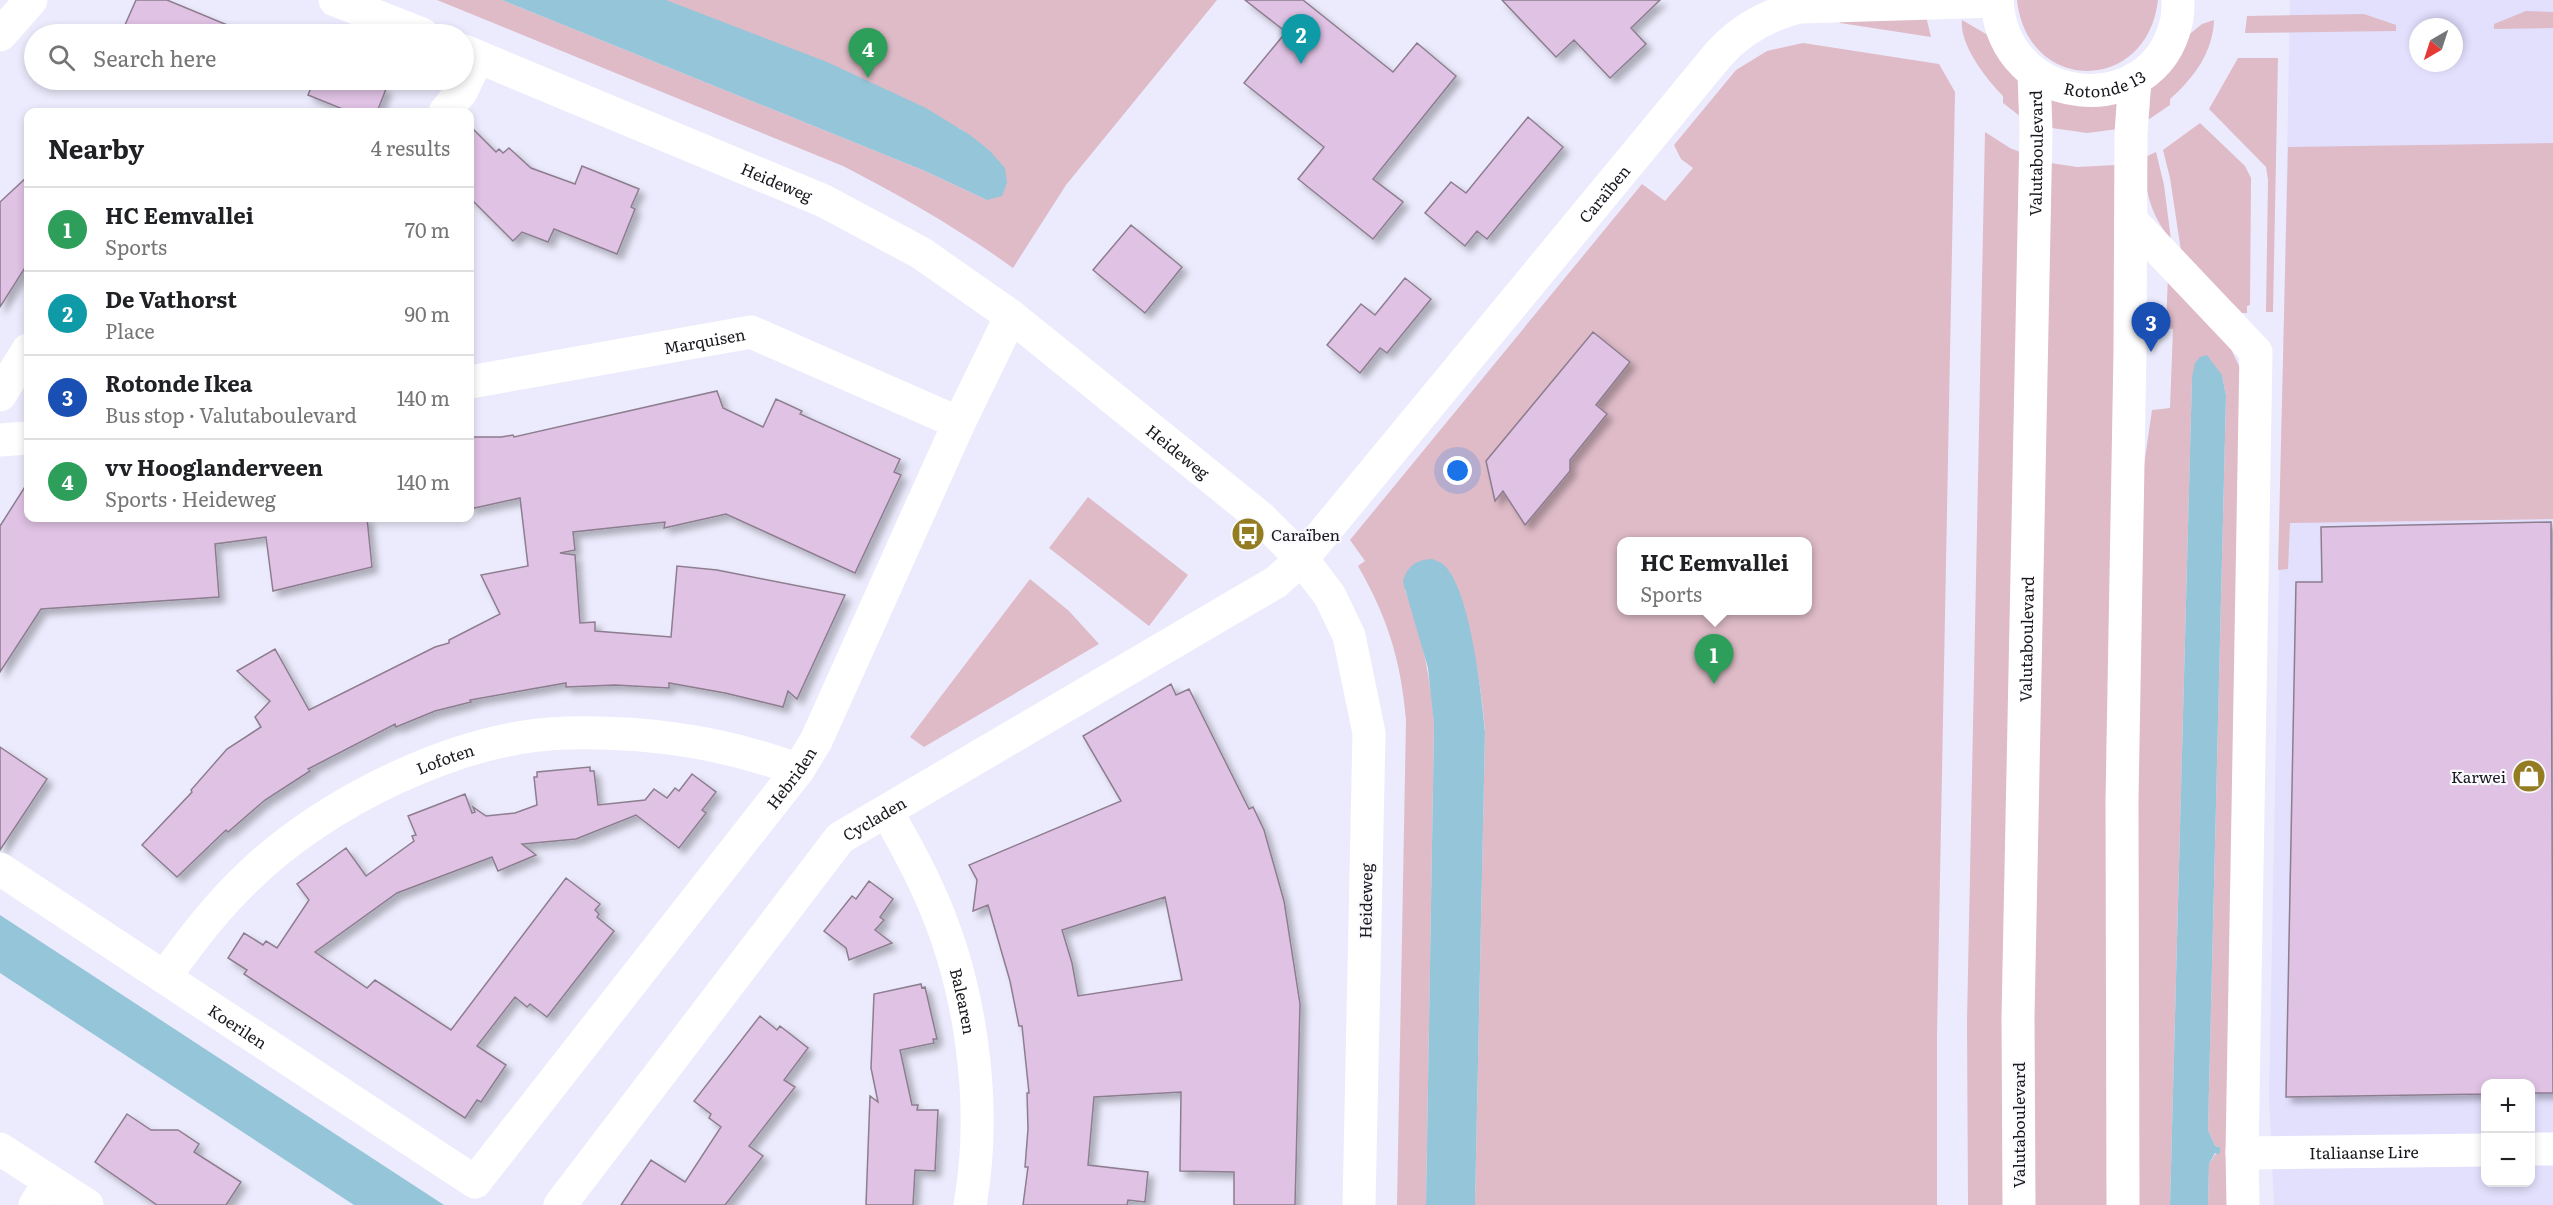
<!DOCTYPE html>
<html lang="en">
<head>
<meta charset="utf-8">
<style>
	body { margin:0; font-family:Literata,serif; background:#f2f2f2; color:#202124 }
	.controls { position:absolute; right:18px; bottom:18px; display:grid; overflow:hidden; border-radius:12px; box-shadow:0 3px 9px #0003 }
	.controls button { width:54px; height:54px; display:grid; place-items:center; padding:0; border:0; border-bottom:2px solid #e0e0e0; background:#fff; color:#202124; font:30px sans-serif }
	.compass { position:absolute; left:2409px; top:18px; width:54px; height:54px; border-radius:50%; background:#fff; box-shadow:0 3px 9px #0003; rotate:219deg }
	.you { position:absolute; left:1458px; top:471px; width:21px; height:21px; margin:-15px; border:4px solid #fff; border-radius:50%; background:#1a73e8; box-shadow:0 0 0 9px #1a73e833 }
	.badge { display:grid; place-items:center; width:39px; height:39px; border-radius:50%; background:#0f766e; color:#fff; font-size:20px; font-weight:700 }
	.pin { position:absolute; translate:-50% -50px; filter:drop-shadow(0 2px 3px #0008) }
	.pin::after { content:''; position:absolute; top:32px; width:21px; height:18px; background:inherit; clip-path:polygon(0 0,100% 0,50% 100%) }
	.popup { position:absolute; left:1617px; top:537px; width:195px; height:78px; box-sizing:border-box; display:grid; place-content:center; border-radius:12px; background:#fff; filter:drop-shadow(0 2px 4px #0005); font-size:20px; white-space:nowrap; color:#757577 }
	.popup b { font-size:22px; color:#202124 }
	.popup::after { content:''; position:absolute; left:50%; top:100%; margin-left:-12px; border:12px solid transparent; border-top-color:#fff }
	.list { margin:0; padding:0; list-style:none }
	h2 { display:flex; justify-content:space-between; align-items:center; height:78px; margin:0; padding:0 24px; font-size:26px }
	h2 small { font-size:20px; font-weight:400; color:#757577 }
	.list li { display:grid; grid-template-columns:39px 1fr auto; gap:18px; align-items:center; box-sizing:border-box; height:84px; padding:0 24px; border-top:2px solid #e0e0e0 }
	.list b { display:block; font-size:22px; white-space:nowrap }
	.list p { margin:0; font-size:20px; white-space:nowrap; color:#757577 }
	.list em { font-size:20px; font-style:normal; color:#757577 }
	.icon { flex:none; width:33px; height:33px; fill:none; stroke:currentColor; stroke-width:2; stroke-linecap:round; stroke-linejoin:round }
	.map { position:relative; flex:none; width:2553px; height:1205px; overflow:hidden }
	.search { position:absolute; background:#fff; box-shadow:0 3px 9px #0003; left:24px; top:24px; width:450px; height:66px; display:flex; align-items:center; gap:15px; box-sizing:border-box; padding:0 21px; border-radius:33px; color:#757577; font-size:22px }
	.panel { position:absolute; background:#fff; box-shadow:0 3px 9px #0003; left:24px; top:108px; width:450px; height:414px; border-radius:12px }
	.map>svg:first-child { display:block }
</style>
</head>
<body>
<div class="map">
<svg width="2553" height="1205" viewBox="0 0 2553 1205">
	<defs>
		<filter id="shadow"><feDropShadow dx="5.5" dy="5.5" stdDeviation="3" flood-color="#0004"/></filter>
	</defs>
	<rect width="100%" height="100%" fill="#ecebfd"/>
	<path fill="#e3e0fe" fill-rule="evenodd" d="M2290 0H2553V1205H2274L2269 1099ZM2418 27H2454V63H2418ZM2486 1084H2530V1182H2486Z"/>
	<path fill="#debbc7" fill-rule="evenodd" d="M437 0H502L925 171 987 200 989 150 959 128 569 0H1217L1066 185 1013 268C959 229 903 197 843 166Z
		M2017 0H2158C2147 95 2027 94 2017 0Z
		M2526 11 2553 12V28L2494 29V24Z
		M2364 14 2396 25V31L2245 33 2247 16Z
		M1926 16 1931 37 1840 23 1838 20Z
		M1962 20 1986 34 2016 77 2020 84 2021 117 2003 103V96C1986 79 1959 44 1962 20Z
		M2214 20C2213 52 2194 78 2170 99V105L2145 122 2151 87 2186 37 2202 24Z
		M1803 43 1939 64 1955 92 1937 1034V1205H1475L1485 732C1481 676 1470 624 1450 572L1405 590C1422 635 1431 678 1434 725L1426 1205H1397L1406 720C1401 661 1388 618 1358 566L1365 561 1350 540 1642 184 1665 201 1693 168 1681 159 1674 145 1736 70 1767 51ZM1621 542H1807V610H1621Z
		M2238 58H2278L2273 312H2266L2268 180 2266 167 2209 109Z
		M2052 99 2115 100 2126 128 2087 133 2045 127 2049 101Z
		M2200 123 2245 166 2251 178 2250 305 2247 306V313H2242L2181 251 2170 178 2163 150Z
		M1985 132 2010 148 2025 154 2008 1205H1968L1967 1022Z
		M2553 143V519L2290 523 2288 569 2278 570 2288 147Z
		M2156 152 2164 185 2171 240C2149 212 2146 192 2143 158Z
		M2044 162 2077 167 2116 165 2109 1205H2027Z
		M2168 274 2231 349 2241 370 2233 1205H2208L2209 1164 2220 1147 2215 1146 2208 1130 2226 396 2222 375 2192 377 2170 1205H2127L2137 514 2152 410 2170 408 2173 329 2166 328Z
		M1088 497 1188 575 1149 626 1049 548Z
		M1030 579 1069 611 1099 644 924 747 910 737Z"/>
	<path fill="#95c5d8" d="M502 0H666L827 62 926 108 970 135 989 150 1005 168 1007 183 1002 196 987 200 925 171Z
		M2207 355 2222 375 2226 396 2208 1130 2215 1146 2220 1147V1154L2215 1153 2209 1164 2208 1205H2170L2192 377 2195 363 2200 357Z
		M1432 559C1436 561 1441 562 1444 565 1470 589 1482 695 1485 732L1475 1205H1426L1434 725 1428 668 1403 582C1407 566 1416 560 1432 559Z
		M0 915 444 1205H354L0 973Z"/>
	<path fill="#e0c2e4" stroke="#8d7e8f" stroke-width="1.5" fill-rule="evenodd" filter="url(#shadow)" d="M136 0H167L249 34H121Z
		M1245 0H1303L1393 72 1417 43 1456 76 1373 179 1403 202 1373 239 1298 179 1324 147 1244 83 1286 32Z
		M1502 0H1660L1631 28 1646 44 1610 78 1574 40 1556 57Z
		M314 80H366L386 89 377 112H350L308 95Z
		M1528 117 1563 147 1487 239 1477 231 1465 246 1425 213 1451 182 1466 193Z
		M470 126 496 152 499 149 503 153 509 148 531 168 575 184 582 166 639 189 631 207 635 209 617 254 554 229 548 242 522 232 513 241 470 198Z
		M28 176V263L0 307V202Z
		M1131 225 1182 267 1145 313 1093 270Z
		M1405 278 1431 299 1387 353 1380 348 1360 373 1327 345 1361 304 1375 315Z
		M1593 332 1630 362 1596 405 1607 414 1570 460V471L1525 525 1503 491 1495 501 1486 461Z
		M717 391 723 408 763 427 776 399 802 411 800 414 900 459 894 472 901 475 855 573 726 514 664 528 665 522 573 532 575 550 560 553 575 555 580 623 595 622V631L671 637 677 566 717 570 845 595 797 699 788 691 783 707 725 693 669 683V688L615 685 566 687V683L470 700 471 702 435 711 396 727 395 724 308 769 310 771 265 800 228 832 226 830 177 877 142 845 192 792 191 790 227 749 261 727 255 717 270 701 237 671 275 649 309 710 435 647 449 643V640L500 614 481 575 528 566 520 498 470 509V437H501L513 435 514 437Z
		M28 482V518H367L372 567 273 591 266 537 215 544 219 597 41 609 0 672V526Z
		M2551 522 2553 1093H2530V1083H2486V1094L2286 1097 2296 582H2322L2321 527Z
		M1171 684 1176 695 1189 689 1249 809 1253 807 1264 830 1284 901 1300 1004 1295 1205H1234V1172L1180 1171 1181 1092 1094 1097 1088 1165 1148 1172 1145 1202 1128 1200 1127 1205H1023L1028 1167H1025L1028 1129 1027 1093H1029L1022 1026H1019L1010 981 988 905 973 911 977 880 969 865 1121 801 1083 736ZM1165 897 1182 980 1078 996 1072 963 1062 930Z
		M0 747 47 779 0 850Z
		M590 767V771H594L598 805 645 800 654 789 667 798 675 788 679 791 692 774 716 792 702 810 706 813 679 848 636 815 576 839 522 844 536 855 498 871 492 857 397 893 315 952 367 988 375 980 451 1030 566 878 600 904 595 910 599 914 597 917 614 931 547 1017 530 1004 527 1007 515 997 477 1046 506 1065 481 1102 477 1100 465 1118 244 974 247 970 228 958 244 933 263 945 266 941 277 948 309 900 297 884 346 848 366 876 414 841 412 836 416 835 408 816 465 794 472 813 475 812 473 807 486 816 515 813 537 805 534 777H537V772Z
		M869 881 893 899 880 917 884 920 875 930 892 943 849 960 846 948 824 931 852 896 856 899Z
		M921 984 922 988 925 987 937 1039H933L934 1043 900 1050 912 1105H918L917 1110H938L935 1171 915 1170 913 1205H866L870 1096 878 1102 871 1068 874 994Z
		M760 1016 777 1030 780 1026 808 1048 784 1080 795 1087 749 1146 763 1156 725 1205H621L651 1160 685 1182 721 1127 709 1118 711 1114 694 1101Z
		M127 1114 151 1130H178L199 1144 194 1152 241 1182 226 1205H157L95 1162Z"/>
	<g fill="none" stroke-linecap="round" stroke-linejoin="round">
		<g stroke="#fff" stroke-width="33">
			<path d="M0 35 31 0"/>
			<path d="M445 112 461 92 478 57"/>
			<path d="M2131 220 2256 352 2242 1153 2243 1205"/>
			<path id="s1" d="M470 382 751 332 959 423"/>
			<path d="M0 395 28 350"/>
			<path d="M0 440 28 438"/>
			<path id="s2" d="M887 811C900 836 915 861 927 888 971 982 988 1103 970 1205"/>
			<path id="s3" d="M0 869 475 1182 798 770 816 741 959 423 1011 316"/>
			<path id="s4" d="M165 977C190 941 217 906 249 876 325 802 459 736 566 733 645 731 724 742 798 770"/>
			<path d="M0 1149 87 1205"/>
			<path d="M2530 1149H2553"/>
			<path id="s5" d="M2242 1153 2486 1150"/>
			<path d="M35 1205 50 1182"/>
			<path id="s6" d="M560 1205 840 838 1276 582 1302 559"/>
		</g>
		<g stroke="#fff" stroke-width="33">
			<path d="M335 0 422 34"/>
			<path id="s7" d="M464 51 824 201 921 253 1011 316 1260 517 1302 559 1330 596 1349 636 1369 733 1359 1205"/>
			<path id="s8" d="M1302 559 1718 55C1740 30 1767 15 1799 7L1997 1"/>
		</g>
		<g stroke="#fff" stroke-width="33">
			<path id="s9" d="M1997 0C2003 110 2153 122 2176 23 2178 16 2178 7 2178 0"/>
			<path id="s10" d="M2019 1205 2018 1017 2036 130 2034 74"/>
			<path d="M2123 1205 2122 800 2130 351 2131 133 2135 79"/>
		</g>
	</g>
	<defs>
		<symbol id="bus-disc" viewBox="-11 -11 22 22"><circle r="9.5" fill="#947c23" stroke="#fafafe"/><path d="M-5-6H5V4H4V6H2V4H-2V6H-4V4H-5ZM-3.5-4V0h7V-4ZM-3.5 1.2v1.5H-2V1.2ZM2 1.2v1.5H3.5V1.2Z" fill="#fff"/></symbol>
		<symbol id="shop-disc" viewBox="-11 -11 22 22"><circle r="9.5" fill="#947c23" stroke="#fafafe"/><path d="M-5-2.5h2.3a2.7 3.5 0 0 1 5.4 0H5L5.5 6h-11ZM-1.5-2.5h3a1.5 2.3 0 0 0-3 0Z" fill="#fff"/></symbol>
	</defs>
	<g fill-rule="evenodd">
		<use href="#bus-disc" x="1229" y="515" width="38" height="38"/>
		<use href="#shop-disc" x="2510" y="757" width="38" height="38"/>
	</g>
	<g text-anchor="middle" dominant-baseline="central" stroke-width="4.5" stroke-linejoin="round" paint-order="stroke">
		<g font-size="16" fill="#18181f" stroke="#fafafe">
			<text stroke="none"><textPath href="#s9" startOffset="159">Rotonde 13</textPath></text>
			<text stroke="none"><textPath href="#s10" startOffset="1052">Valutaboulevard</textPath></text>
			<text stroke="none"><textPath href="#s7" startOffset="339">Heideweg</textPath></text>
			<text stroke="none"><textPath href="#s8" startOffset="474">Caraïben</textPath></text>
			<text stroke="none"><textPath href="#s1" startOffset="238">Marquisen</textPath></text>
			<text stroke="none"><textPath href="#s7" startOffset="825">Heideweg</textPath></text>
			<text stroke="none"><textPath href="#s10" startOffset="566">Valutaboulevard</textPath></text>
			<text stroke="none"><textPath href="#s4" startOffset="362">Lofoten</textPath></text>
			<text stroke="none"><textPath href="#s3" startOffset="1082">Hebriden</textPath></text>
			<text stroke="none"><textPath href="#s6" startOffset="501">Cycladen</textPath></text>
			<text transform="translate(1365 901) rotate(-89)">Heideweg</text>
			<text stroke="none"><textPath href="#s2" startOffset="206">Balearen</textPath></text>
			<text stroke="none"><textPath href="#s3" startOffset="285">Koerilen</textPath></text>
			<text transform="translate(2018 1125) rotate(-90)">Valutaboulevard</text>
			<text stroke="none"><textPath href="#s5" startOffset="122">Italiaanse Lire</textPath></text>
		</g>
		<g font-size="16" fill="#18181f" stroke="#fafafe" text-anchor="start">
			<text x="1271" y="534">Caraïben</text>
			<text x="2506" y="776" text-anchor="end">Karwei</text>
		</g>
	</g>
</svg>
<div class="controls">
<button>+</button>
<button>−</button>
</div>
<svg class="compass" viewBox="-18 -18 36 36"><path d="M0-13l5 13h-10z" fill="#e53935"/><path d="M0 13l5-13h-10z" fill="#757577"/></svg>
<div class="you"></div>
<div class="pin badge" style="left:1714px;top:684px;background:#2e9e5b">1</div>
<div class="popup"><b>HC Eemvallei</b>Sports</div>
<div class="pin badge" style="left:1301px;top:64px;background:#0f9aa8">2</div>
<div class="pin badge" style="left:2151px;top:352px;background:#1a4fb4">3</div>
<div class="pin badge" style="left:868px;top:78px;background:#2e9e5b">4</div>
<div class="search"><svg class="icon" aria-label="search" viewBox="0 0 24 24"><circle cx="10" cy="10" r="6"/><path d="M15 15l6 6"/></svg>Search here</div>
<section class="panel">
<h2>Nearby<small>4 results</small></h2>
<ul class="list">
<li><span class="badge" style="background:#2e9e5b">1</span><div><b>HC Eemvallei</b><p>Sports</p></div><em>70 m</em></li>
<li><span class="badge" style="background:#0f9aa8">2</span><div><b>De Vathorst</b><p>Place</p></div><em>90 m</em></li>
<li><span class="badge" style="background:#1a4fb4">3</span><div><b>Rotonde Ikea</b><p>Bus stop · Valutaboulevard</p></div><em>140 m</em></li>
<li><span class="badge" style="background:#2e9e5b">4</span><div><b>vv Hooglanderveen</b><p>Sports · Heideweg</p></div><em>140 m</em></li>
</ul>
</section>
</div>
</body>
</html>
